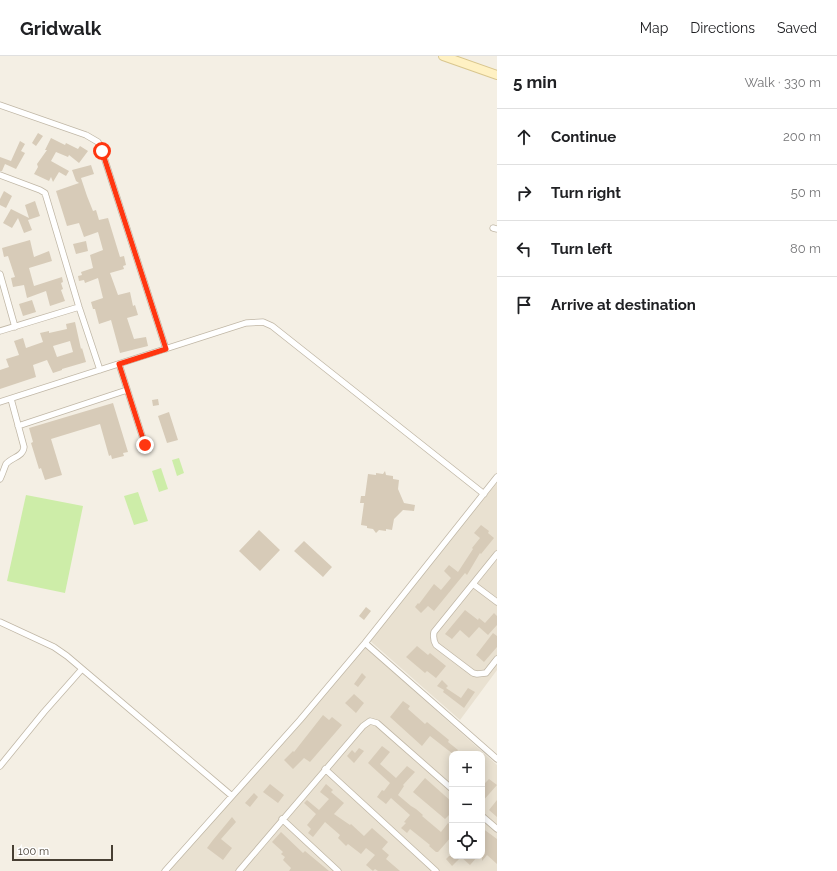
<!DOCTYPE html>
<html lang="en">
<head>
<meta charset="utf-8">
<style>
	body { margin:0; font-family:Raleway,sans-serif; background:#f6f6f6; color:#202124 }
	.controls { position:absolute; right:12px; bottom:12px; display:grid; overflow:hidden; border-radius:8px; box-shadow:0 2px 10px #0003 }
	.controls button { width:36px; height:36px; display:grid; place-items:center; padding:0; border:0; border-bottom:1px solid #e0e0e0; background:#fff; color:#202124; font:20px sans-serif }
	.scale { position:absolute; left:12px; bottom:10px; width:101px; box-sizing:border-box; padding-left:4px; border:2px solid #473f33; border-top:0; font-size:11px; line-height:14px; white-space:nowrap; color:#473f33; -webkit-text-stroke:3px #fff; paint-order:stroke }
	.stop { position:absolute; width:12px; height:12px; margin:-9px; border:3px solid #ff3610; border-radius:50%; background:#fff }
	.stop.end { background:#ff3610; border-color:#fff; box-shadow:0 1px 4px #0008 }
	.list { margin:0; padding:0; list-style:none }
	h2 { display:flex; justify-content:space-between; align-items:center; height:52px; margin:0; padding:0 16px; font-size:17px }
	h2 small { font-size:13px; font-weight:400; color:#757577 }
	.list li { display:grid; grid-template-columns:26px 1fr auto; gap:12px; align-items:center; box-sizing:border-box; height:56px; padding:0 16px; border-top:1px solid #e0e0e0 }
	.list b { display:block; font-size:15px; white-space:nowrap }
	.list em { font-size:13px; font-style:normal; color:#757577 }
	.icon { flex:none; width:22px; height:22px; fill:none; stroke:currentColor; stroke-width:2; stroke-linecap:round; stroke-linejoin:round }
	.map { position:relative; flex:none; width:497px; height:815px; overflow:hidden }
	header { display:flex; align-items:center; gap:24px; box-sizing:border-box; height:56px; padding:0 20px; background:#fff; border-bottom:1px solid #e0e0e0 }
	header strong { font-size:19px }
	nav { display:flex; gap:22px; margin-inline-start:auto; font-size:14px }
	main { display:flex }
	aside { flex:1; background:#fff }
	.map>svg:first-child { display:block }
</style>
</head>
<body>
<header>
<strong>Gridwalk</strong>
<nav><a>Map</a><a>Directions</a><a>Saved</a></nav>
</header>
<main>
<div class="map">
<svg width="497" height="815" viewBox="0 0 497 815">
	<rect width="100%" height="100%" fill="#f4efe4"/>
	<path fill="#e9e1d1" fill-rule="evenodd" d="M497 422V614L460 664 368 583Z
		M363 589 497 709V815H161ZM452 698H482V800H452Z"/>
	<path fill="#cdeda8" d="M179 402 184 417 177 420 172 404Z
		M161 412 168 433 159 436 152 415Z
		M138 436 148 465 134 469 124 440Z
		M26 439 83 450 65 537 7 525Z"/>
	<path fill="#d7cbb8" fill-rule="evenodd" d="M38 77 43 80 36 90 32 87Z
		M51 82 65 89 66 87 78 93 80 90 88 95 79 107 69 99 68 101 56 96 51 105 69 115 66 120 59 116 53 126 51 121 49 125 34 118 38 111 37 108 47 94H45Z
		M20 85 25 88 21 95 25 97 16 113 5 108 2 115H0V101L11 105Z
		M91 109 94 118 81 122 87 140 93 155 96 154 99 164 108 162 120 201 124 200 126 209 123 210 124 213 110 217 118 239 130 236 133 250 135 249 138 259 127 262 134 283 146 281 148 290 120 297 111 264 99 268 95 253H93L91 246 103 242 98 222 85 227 84 224 79 225 78 220 82 219 81 216 93 212 90 199 103 194 98 176 84 181 79 167 67 170 56 135 79 127 76 125 72 114Z
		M4 135 12 140 6 152 0 149V143Z
		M35 145 40 160 28 164 32 174 24 177 18 162 12 172 3 167 11 153 29 162 25 149Z
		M30 184 34 201 49 195 52 205 29 212 34 230 62 221 63 226 61 227 63 233 61 234 65 245 50 250 46 235 27 242 24 229 13 231 11 222 15 221 8 200 4 201 2 192Z
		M86 185 88 195 76 198 73 188Z
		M32 244 36 256 23 260 19 248Z
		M75 266 81 293 82 292 86 306 62 313V314L53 317 47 304 33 309 36 321 0 333V314L9 311 6 303 19 299 14 285 23 282 26 292 43 286 40 277 49 275V277L67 273 66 268ZM70 285 73 296 57 301 53 290Z
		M158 343 159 349 153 350 152 344Z
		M113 347 128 396 123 397 124 400 112 403 111 399 109 400 100 368 51 383 62 419 45 424 41 412 39 413 31 387 33 386 29 372Z
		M169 356 178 384 167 387 158 360Z
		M385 415 386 419 393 420V423L399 424 398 433 404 447 415 449 414 455 403 454 394 463 392 474 386 473V475L379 474 376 477 373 473 367 472V470L361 469 364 447H360L361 440H365L368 418 376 419V417L383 418Z
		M481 469 489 475 488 477 494 482 481 498 480 497 467 519 465 517 434 555 428 550 421 557 415 551 418 547 419 548 434 528 441 534 451 522 444 515 449 509 458 516 473 493 472 492 480 482 474 477Z
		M259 474 280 494 260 515 239 495Z
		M304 485 332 511 323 521 294 495Z
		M366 551 371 555 364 564 359 560Z
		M465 554 478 564 479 562 485 567 494 557 497 560V569L488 579 479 571 469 582 460 574 452 583 445 578Z
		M493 577 497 580V591L484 606 476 599Z
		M417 590 428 599 430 597 446 610 436 622 427 615 425 617 406 601Z
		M362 617 366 621 358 631 354 628Z
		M442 624 448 630 446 632 461 642 468 632 475 636 464 652 443 636 444 634 437 630Z
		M354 638 364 647 356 657 345 647Z
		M403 645 410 650 408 653 425 668 427 666 449 684 448 686 458 694 455 698H453L430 680 422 690 390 661Z
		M323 659 329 664 332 661 342 669 310 706 304 702 293 713 284 704 293 695 294 696Z
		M382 690 390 696 380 708 396 722 407 710 415 716 403 729 404 730 398 739 411 750 416 753 423 759 422 760 441 776 448 767 452 770V780L438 796H436L429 790 430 789 410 773 407 777 401 772 406 767 404 766 410 759 391 742 386 748 377 741 382 734 384 735 390 727 368 707Z
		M359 692 364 695 354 707 347 700 352 694 355 697Z
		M425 722 452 746V756L445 763 413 736Z
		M489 723 497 729 482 746V730Z
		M270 728 284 739 278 747 263 736Z
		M326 728 333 734 331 736 344 747 334 758 350 769 351 768 364 780 372 772 388 786 382 793 389 799 386 803 400 815H378L375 813 373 815 366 809 375 799 366 792 361 798 348 788 346 790 338 782 340 779 325 766 313 781 308 777 311 773 307 769 316 758 304 747 307 744 319 754 329 743 320 736Z
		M254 737 258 741 250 751 245 747Z
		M497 744V761L489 754Z
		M232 761 236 766 221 783 232 792 223 804 207 792 213 784Z
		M482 772 497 783V808L487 799 482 805Z
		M281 776 303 797 305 795 329 815H289L291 812 283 804 285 801 281 798 283 796 272 786Z
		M449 800H478L470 809 461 801 452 810 446 803Z"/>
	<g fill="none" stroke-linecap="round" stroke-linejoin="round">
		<defs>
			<path id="street" d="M0 49 86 79 98 86 102 95 166 293
				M0 119 40 134 45 137 79 251 100 314
				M493 172 497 173
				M0 218 15 271
				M0 275 79 251
				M119 308 145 389
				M0 346 246 267 263 266 272 270 484 438
				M18 370 127 334
				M0 423C2 419 4 413 6 408 12 401 23 401 24 391L11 343
				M497 498 434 576C433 581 433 584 436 589L473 617 477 618 486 617 497 603
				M473 528 497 546
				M0 566 54 591 67 600 232 740
				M365 587 497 703
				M0 710 44 656 82 613
				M325 713 436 815
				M482 760 497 773
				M282 763 338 815
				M165 815 300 664 365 587 497 421
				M239 815 363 670 370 665 377 667 452 733"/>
			<path id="secondary" d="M443 0 497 19"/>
		</defs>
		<use href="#street" stroke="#c0b7a6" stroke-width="7"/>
		<use href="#secondary" stroke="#d9c68e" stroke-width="10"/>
		<use href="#street" stroke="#fff" stroke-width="5.5"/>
		<use href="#secondary" stroke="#fff1c3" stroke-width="8"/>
	</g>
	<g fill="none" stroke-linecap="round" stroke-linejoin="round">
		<path stroke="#ff3610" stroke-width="5" d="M102 95 166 293 119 308 145 389"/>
	</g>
</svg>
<div class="controls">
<button>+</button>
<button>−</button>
<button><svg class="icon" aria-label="locate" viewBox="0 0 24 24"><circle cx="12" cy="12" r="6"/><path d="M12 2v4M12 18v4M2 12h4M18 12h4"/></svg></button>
</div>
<div class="scale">100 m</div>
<div class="stop" style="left:102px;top:95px"></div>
<div class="stop end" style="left:145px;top:389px"></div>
</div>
<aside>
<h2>5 min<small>Walk · 330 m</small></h2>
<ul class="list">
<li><svg class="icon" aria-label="ahead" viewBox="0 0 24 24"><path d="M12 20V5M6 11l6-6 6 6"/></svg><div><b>Continue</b></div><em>200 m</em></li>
<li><svg class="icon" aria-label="right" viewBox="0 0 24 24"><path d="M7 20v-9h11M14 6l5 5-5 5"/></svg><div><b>Turn right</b></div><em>50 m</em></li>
<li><svg class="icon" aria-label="left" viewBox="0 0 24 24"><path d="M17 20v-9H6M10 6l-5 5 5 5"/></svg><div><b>Turn left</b></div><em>80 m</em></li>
<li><svg class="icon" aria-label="arrive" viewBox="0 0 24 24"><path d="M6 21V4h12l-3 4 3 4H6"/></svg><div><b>Arrive at destination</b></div></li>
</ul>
</aside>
</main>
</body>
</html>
